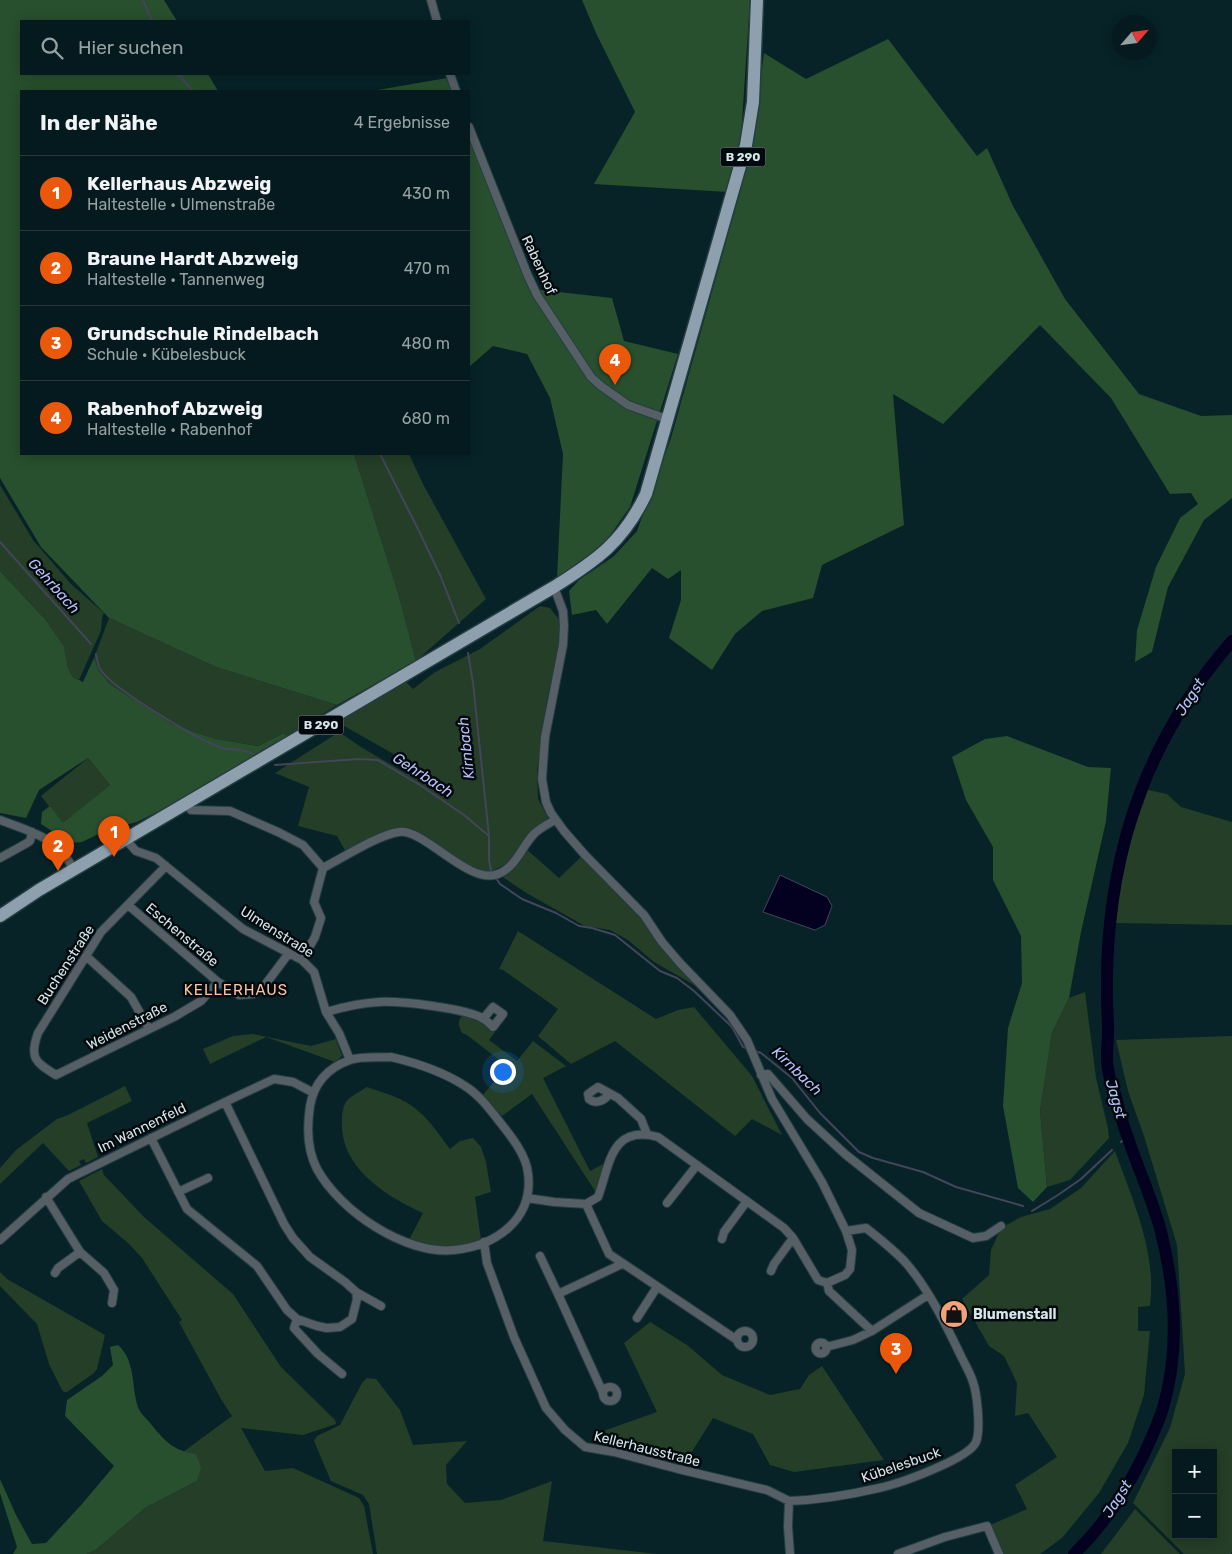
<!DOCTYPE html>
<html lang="de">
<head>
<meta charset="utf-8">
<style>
	body { margin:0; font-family:Rubik,sans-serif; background:#13272b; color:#f1f3f6 }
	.controls { position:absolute; right:15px; bottom:15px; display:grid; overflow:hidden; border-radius:0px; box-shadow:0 2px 12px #0003 }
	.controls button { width:45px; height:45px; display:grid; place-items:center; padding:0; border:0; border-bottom:1px solid #26383c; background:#051a1e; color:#f1f3f6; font:25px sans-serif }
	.compass { position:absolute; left:1112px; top:15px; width:45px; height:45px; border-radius:50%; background:#051a1e; box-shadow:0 2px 12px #0003; rotate:62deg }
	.you { position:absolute; left:502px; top:1071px; width:18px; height:18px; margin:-12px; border:4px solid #fff; border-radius:50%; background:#1a73e8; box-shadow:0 0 0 8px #1a73e833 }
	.badge { display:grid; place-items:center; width:32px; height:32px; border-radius:50%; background:#ea580c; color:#fff; font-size:16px; font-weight:700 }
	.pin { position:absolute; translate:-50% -41px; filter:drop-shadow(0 1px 2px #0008) }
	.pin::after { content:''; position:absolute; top:26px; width:18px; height:15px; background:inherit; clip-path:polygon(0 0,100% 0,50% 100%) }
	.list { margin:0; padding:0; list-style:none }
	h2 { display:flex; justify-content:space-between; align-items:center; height:65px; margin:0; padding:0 20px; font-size:21px }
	h2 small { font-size:16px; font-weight:400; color:#97a1a4 }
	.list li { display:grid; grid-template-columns:32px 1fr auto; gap:15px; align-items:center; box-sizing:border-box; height:75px; padding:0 20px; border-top:1px solid #26383c }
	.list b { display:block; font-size:19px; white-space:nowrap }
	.list p { margin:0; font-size:16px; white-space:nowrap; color:#97a1a4 }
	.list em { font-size:16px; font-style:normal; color:#97a1a4 }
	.icon { flex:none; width:28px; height:28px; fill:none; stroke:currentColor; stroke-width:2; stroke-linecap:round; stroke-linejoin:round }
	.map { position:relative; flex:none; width:1232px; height:1554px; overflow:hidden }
	.search { position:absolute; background:#051a1e; box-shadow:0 2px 12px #0003; left:20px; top:20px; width:450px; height:55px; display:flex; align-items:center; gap:12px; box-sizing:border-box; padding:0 18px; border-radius:0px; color:#97a1a4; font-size:19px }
	.panel { position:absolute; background:#051a1e; box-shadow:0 2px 12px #0003; left:20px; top:90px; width:450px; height:365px; border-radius:0px }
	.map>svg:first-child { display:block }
</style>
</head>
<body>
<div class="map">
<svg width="1232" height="1554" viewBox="0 0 1232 1554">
	<rect width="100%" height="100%" fill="#072328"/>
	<path fill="#243e27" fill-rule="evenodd" d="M354 454H409L423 484 486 599 416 661 399 596Z
		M0 485 33 540 71 584 104 613C100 620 103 625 100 633L79 680 73 677 68 668 64 646 45 619 0 571Z
		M540 606 550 608 560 621 557 656 547 700 537 771 538 799 548 817 545 822 538 825 529 834 508 863 488 873 477 870 412 832 397 828 347 854 337 836 298 826 309 787 275 773 339 732 361 747 407 774 413 765 337 722 405 681 413 689 435 672 480 649Z
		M109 618 216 667 337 705 287 737 284 733 258 746 212 738 172 724 110 684 99 671 94 658Z
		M88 758 110 785 63 824 41 796Z
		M1148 790 1167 794 1181 807 1232 822V925L1116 923 1120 886 1132 835Z
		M525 848 559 878 581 857 639 915 674 962 696 986 654 962 628 940 610 930 585 926 528 894 501 876Z
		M518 931 656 1019 678 1010 694 1007 752 1076 782 1135 752 1119 735 1136 615 1041 571 1064 538 1036 558 1009 503 970 499 969Z
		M1085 992 1096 1078 1108 1128 1109 1138 1070 1180 1047 1187 1040 1111 1052 1033 1069 998Z
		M462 1016 475 1019 495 1032 489 1040 517 1061 533 1041 566 1066 543 1078 590 1171 603 1164 599 1183 595 1191 532 1094 502 1116 482 1096 507 1066 467 1035 462 1033C459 1027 457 1021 462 1016Z
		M253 1034 311 1046 336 1039 342 1056 335 1062 266 1037 210 1064 203 1049 233 1036Z
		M1232 1036V1552L1231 1554H1184L1133 1503 1170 1428 1185 1374 1177 1245 1144 1136 1128 1091 1116 1040ZM1176 1453H1213V1535H1176Z
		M125 1086 132 1101 87 1123 98 1157 86 1163 84 1159 79 1161 81 1165 69 1171 43 1143 0 1184V1168L16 1150 57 1119 68 1115Z
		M367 1087C384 1093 404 1098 417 1110 430 1120 440 1136 450 1149L460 1141 473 1138 481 1147 486 1162 491 1192 475 1197 481 1240C452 1249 438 1249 409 1240L423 1213C388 1197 345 1171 342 1129 342 1121 341 1110 346 1102 350 1096 361 1091 367 1087Z
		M1115 1151C1133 1201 1157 1253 1150 1306L1138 1307V1331H1150L1144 1395 1128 1443 1099 1493 1062 1538 1040 1554H1003L990 1525 1027 1509 1015 1485 1057 1457 1028 1413 1015 1416 1017 1383 1004 1356 989 1346 962 1299 989 1275 991 1250 1001 1228 1021 1217 1050 1209 1081 1188Z
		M102 1169 104 1175 144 1217 233 1294 281 1367 335 1420 336 1424 303 1435 241 1428 265 1471 293 1468 359 1498 364 1506 373 1554H87L97 1549 145 1508 197 1481 183 1452 232 1416 221 1399 179 1322 182 1320 142 1258 128 1243 102 1221 79 1181Z
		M0 1272 7 1279 105 1335 97 1369 94 1373 67 1392H64L62 1390 49 1364 37 1324 0 1286Z
		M650 1322 687 1345 722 1375 770 1395 800 1389 809 1375 822 1366 884 1460 794 1472 770 1465 753 1434 713 1418 688 1458C658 1446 624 1441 592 1435L657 1412 624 1343Z
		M367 1378 376 1379 400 1410 413 1445 467 1441 446 1465 447 1484 465 1503 501 1500 552 1481 543 1541 657 1554H377L369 1504 363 1495 331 1481 314 1441 317 1436 340 1425 362 1383Z
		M1135 1509 1180 1554H1101Z"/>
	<path fill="#284f2e" d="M0 0H164L177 21H21V74H208L218 91H21V454H354L399 596 416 661 337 705 216 667 109 618 41 547 0 478Z
		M582 0H750L740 152 728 192 594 184 635 112 596 33Z
		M888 39 977 156 987 148 1013 206 1065 299 1139 394 1201 416 1232 415V498L1204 520 1168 587 1152 652 1135 662 1137 630 1156 567 1180 518 1198 504 1191 493 1170 494 1111 398 1040 325 943 424 893 394 904 525 822 565 813 598 762 611 735 634 712 670 669 638 681 600V570L668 579 652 568 607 624 596 610 572 615 569 591 579 580 614 556 637 531 671 438 750 156 764 53 806 79Z
		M447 78 452 91H372Z
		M469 132 532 289 612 298 624 341 678 354 630 507 604 544 557 578 563 454 550 398 527 354 493 346 469 367Z
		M0 571 45 619 64 646 68 668 73 677 83 682 94 658 99 671 110 684 172 724 212 738 258 746 284 733 287 737 161 810 137 822 109 829 82 842 70 843 41 824 42 812 50 806 63 823 110 785 88 758 39 790 26 818 0 813Z
		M1007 736 1088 767 1111 768 1106 821 1081 932 1069 998 1052 1033 1040 1111 1047 1187 1033 1202 1018 1188 1003 1106 1008 1028 1022 983 1021 936 993 880V847L966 800 952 757 985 739Z
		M118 1345C136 1361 131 1386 138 1407 140 1413 146 1418 150 1423 164 1440 173 1451 196 1454L201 1467 197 1481 145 1508 97 1549 87 1554H13L17 1547 0 1493V1479L16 1515 32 1544 46 1543 82 1504 114 1466 65 1416 67 1400 102 1376 113 1365 110 1347Z"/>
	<path fill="#04001f" stroke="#43455b" d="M780 875 827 897 832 906 825 925 815 930 763 912Z"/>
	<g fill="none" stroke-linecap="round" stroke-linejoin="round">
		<path stroke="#43455b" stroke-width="2" d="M143 0 152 21
			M178 74 193 91
			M380 454 417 527 441 577 459 623
			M0 542 91 644
			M468 653 473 683 489 836V860L491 871
			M96 654C97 659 98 665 100 669 112 689 196 738 219 747 230 751 243 748 253 754
			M275 765 358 759 378 760 423 787 464 815 489 836
			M496 878 500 884 522 899 556 913 579 926 592 928 615 935 660 971 677 978 694 991 732 1027 743 1047 749 1049
			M755 1051 761 1053 792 1078 820 1113 859 1152 873 1158 923 1172 956 1187 1023 1206
			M1121 1142 1127 1136
			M1032 1211 1058 1195 1081 1179 1112 1150"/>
		<path stroke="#04001f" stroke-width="12" d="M1074 1554C1104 1525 1126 1492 1144 1454 1151 1439 1158 1424 1163 1408 1180 1350 1175 1286 1160 1228 1151 1196 1137 1166 1127 1135 1122 1123 1119 1110 1116 1097 1113 1088 1109 1078 1108 1069 1105 1055 1109 1039 1108 1024 1100 879 1136 751 1232 641"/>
		<defs>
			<path id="street" d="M431 0 437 21
				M450 74 456 91
				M469 127 528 276 537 295 591 377 601 386 628 405 667 419
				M186 804 191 810 230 811 278 832 303 845 323 868 314 902 321 918 315 937 302 960
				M0 820C34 833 54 836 74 869
				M126 840 136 851 156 858 243 929 302 960 314 972 326 1012 339 1033 350 1060
				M0 858 27 843 30 841 32 832
				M166 866 101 932 38 1033C29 1058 35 1062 56 1075L174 1017 201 1001 218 982
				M323 868C342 858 380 834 399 832 424 828 469 886 498 874 516 867 521 848 533 835 538 829 548 824 555 820
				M128 905 218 982 239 995 253 994 265 985 289 953
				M86 956 131 997 149 1029
				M326 1012C343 1007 361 1003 379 1002 400 1001 466 1008 484 1019 487 1021 490 1024 493 1027L503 1014 493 1007 483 1019
				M391 1057C417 1063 442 1071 465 1086 478 1094 489 1108 499 1121 510 1135 526 1154 528 1173 534 1219 496 1246 454 1250 405 1255 340 1211 317 1169 307 1150 307 1126 310 1106 314 1083 327 1068 350 1060 362 1056 378 1058 391 1057Z
				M761 1075 768 1074 807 1119 845 1154 919 1213 973 1238 986 1236 1001 1226
				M609 1094C605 1100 596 1105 589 1099L588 1094 598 1087 618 1098 641 1119 647 1134
				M225 1102 284 1224 293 1238 310 1257 345 1282 356 1292 381 1306
				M151 1138 187 1209 257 1266 287 1310 297 1319 317 1326 327 1328 340 1327 352 1319 357 1299 356 1292
				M178 1192 208 1178
				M46 1197 80 1252 104 1273 114 1290 112 1303
				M527 1198 554 1202 586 1204 598 1197C610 1164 611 1124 658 1137L784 1228 793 1238 818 1280 827 1283 845 1275 850 1269 852 1250 846 1231 822 1182 772 1099 747 1040 730 1015 680 963 662 942 644 915 585 855 564 831 551 813 546 802 542 779 545 737 563 645 564 626 563 611 554 587
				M667 1203 697 1165
				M586 1204 609 1254 737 1340
				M722 1239 724 1232 747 1201
				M0 1240 68 1179 225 1102 274 1079 293 1082 312 1092
				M484 1242 487 1263 514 1337 546 1408 565 1430 585 1447 614 1452 678 1469 767 1490 789 1501
				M540 1256 558 1294
				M771 1271 774 1264 793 1238
				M55 1273 58 1268 80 1252
				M827 1283 829 1291 872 1331
				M637 1318 657 1287
				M297 1319 294 1328 318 1354 342 1374
				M737 1339a8 8 0 1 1 16 0a8 8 0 1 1-16 0Z
				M815.5 1348a5.5 5.5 0 1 1 11 0a5.5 5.5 0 1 1-11 0Z
				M826 1347 853 1340 872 1331 928 1295
				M603 1394a7 7 0 1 1 14 0a7 7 0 1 1-14 0Z
				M603 1393 558 1294 622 1264
				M789 1501C819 1500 849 1495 879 1488 898 1484 969 1459 976 1442 981 1430 977 1393 973 1382 970 1372 964 1363 960 1354 945 1323 929 1290 906 1263 894 1250 880 1239 866 1228L846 1231
				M789 1501 788 1527 790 1554
				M898 1554 945 1537 987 1526 999 1554"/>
			<path id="primary" d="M0 916 39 890 554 587C597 560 623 542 646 494L746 145 753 102 757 0"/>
		</defs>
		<use href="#street" stroke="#243e43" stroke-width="10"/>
		<use href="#primary" stroke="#243e43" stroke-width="15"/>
		<use href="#street" stroke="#565e66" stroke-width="8"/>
		<use href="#primary" stroke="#8e9fae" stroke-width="12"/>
	</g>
	<defs>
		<symbol id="shop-disc" viewBox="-11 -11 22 22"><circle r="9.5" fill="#f0a378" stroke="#020a0d"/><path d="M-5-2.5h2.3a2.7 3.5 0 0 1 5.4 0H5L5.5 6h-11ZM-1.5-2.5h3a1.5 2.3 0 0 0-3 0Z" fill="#111"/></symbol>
	</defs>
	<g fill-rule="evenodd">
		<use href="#shop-disc" x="938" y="1298" width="32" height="32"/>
	</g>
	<g text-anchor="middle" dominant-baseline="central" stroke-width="5" stroke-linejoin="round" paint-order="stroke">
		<g fill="#020a0d" stroke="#96a3a6" stroke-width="1">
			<rect x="720.5" y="147.5" width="45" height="19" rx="4"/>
			<rect x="298.5" y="715.5" width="45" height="19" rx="4"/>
		</g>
		<g font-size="12" font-weight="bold" fill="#d5e5e8">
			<text x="743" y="157">B 290</text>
			<text x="321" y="725">B 290</text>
		</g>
		<g font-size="14" fill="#d5e5e8" stroke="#020a0d">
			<text transform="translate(539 265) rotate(65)">Rabenhof</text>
			<text transform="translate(277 932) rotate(32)">Ulmenstraße</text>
			<text transform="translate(182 935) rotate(40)">Eschenstraße</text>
			<text transform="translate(66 965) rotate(-57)">Buchenstraße</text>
			<text transform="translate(127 1026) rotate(-27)">Weidenstraße</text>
			<text transform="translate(142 1128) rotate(-26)">Im Wannenfeld</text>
			<text transform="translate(647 1449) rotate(14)">Kellerhausstraße</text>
			<text transform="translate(901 1465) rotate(-19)">Kübelesbuck</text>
		</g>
		<g font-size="14" font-weight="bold" fill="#d5e5e8" stroke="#020a0d" text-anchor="start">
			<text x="973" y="1314">Blumenstall</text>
		</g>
		<g font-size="15" font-style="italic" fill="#b8bff8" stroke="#020a0d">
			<text transform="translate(54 586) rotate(48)">Gehrbach</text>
			<text transform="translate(1190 697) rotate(-58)">Jagst</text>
			<text transform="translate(466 748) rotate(-96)">Kirnbach</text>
			<text transform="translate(423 775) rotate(33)">Gehrbach</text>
			<text transform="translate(797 1071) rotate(44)">Kirnbach</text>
			<text transform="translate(1116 1099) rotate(74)">Jagst</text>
			<text transform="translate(1117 1499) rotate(-58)">Jagst</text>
		</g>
		<g font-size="15" letter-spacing="1" fill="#fdc3a3" stroke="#020a0d">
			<text x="236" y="990">KELLERHAUS</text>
		</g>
	</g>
</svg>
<div class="controls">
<button>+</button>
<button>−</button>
</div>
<svg class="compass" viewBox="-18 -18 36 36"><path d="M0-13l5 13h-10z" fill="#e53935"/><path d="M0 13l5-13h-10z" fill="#97a1a4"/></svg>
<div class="you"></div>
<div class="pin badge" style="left:114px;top:857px">1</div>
<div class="pin badge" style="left:58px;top:871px">2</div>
<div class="pin badge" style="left:896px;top:1374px">3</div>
<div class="pin badge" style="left:615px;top:385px">4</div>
<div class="search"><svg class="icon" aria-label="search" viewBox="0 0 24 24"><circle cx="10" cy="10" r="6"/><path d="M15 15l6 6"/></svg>Hier suchen</div>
<section class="panel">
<h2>In der Nähe<small>4 Ergebnisse</small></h2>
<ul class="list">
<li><span class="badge">1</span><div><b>Kellerhaus Abzweig</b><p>Haltestelle · Ulmenstraße</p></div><em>430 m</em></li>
<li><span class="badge">2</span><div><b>Braune Hardt Abzweig</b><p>Haltestelle · Tannenweg</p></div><em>470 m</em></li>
<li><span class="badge">3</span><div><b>Grundschule Rindelbach</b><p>Schule · Kübelesbuck</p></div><em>480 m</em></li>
<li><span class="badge">4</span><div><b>Rabenhof Abzweig</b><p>Haltestelle · Rabenhof</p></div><em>680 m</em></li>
</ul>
</section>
</div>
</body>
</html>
